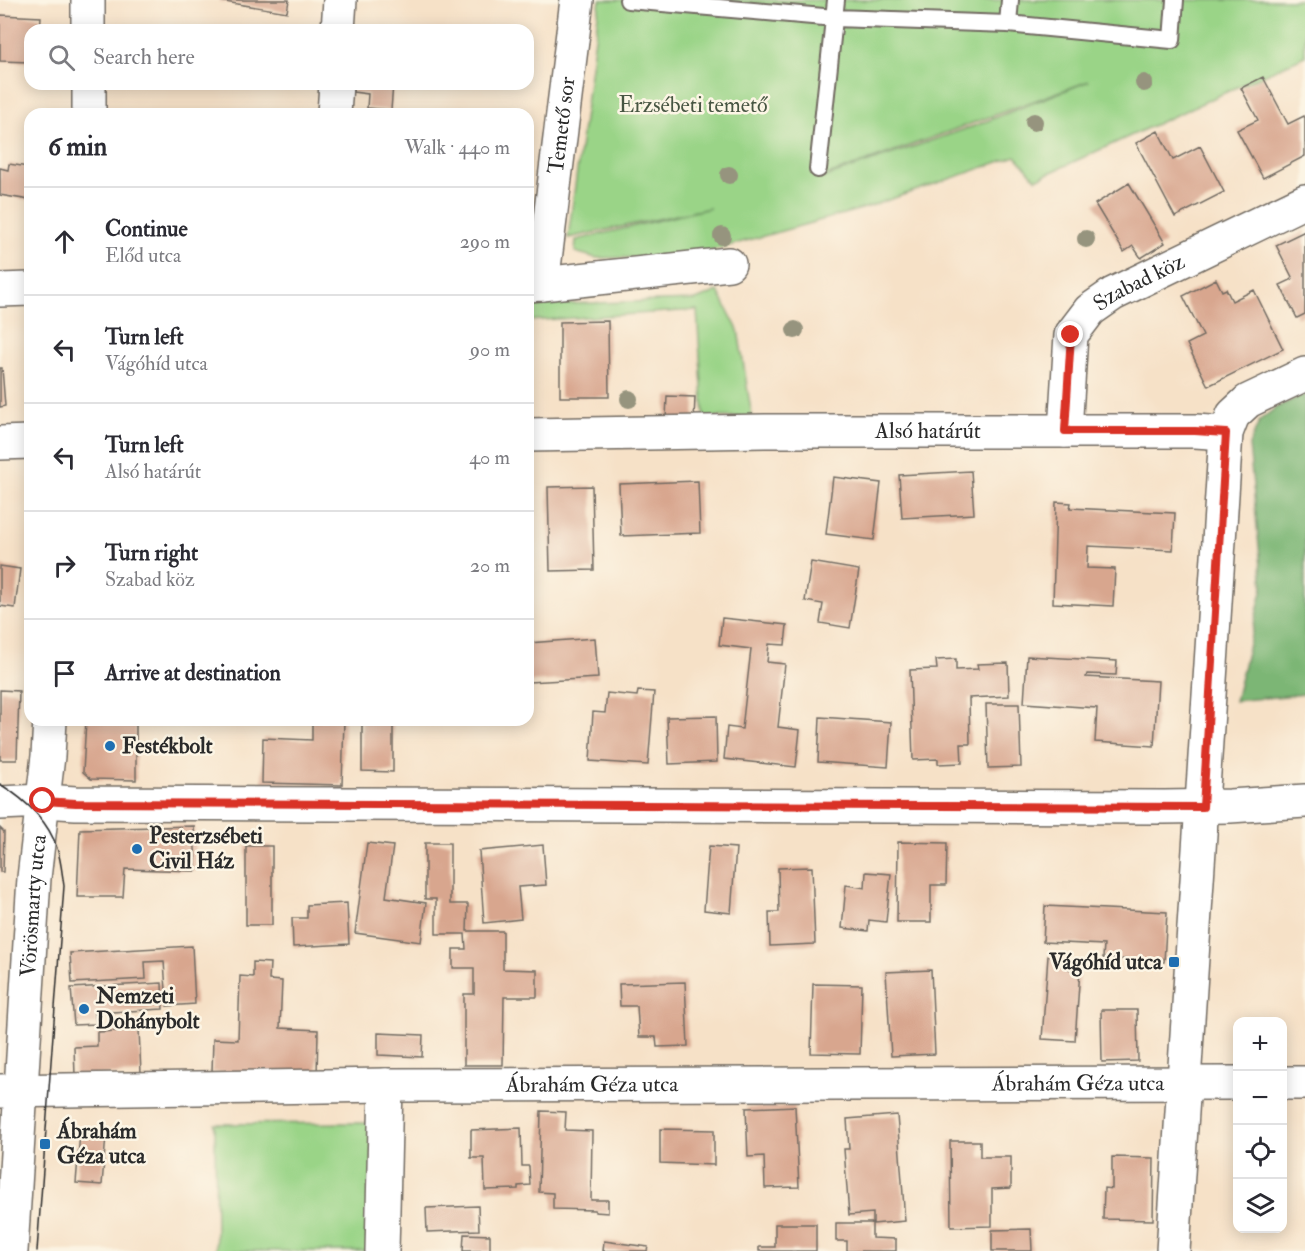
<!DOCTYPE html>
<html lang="en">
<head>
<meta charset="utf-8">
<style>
	body { margin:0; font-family:"IM FELL Double Pica",serif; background:#f7f7f7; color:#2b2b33 }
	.controls { position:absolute; right:18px; bottom:18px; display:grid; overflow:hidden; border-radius:12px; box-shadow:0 3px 15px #0003 }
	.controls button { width:54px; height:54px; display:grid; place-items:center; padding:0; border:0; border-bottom:2px solid #e1e1e2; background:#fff; color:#2b2b33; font:30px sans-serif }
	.stop { position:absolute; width:18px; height:18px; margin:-14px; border:4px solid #d93025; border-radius:50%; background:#fff }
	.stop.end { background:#d93025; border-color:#fff; box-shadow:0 2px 6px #0008 }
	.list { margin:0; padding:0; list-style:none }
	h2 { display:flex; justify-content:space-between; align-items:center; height:78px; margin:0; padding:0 24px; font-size:26px }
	h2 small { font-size:20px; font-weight:400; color:#7c7c81 }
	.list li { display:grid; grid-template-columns:39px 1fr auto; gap:18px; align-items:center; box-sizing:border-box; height:108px; padding:0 24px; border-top:2px solid #e1e1e2 }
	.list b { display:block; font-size:22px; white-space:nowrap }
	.list p { margin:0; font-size:20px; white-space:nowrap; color:#7c7c81 }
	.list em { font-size:20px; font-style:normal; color:#7c7c81 }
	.icon { flex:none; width:33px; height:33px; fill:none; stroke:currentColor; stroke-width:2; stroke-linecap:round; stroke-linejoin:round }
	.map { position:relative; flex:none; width:1305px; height:1251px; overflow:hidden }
	.search { position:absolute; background:#fff; box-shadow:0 3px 15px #0003; left:24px; top:24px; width:510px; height:66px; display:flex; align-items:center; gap:15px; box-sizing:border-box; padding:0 21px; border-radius:18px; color:#7c7c81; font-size:22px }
	.panel { position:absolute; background:#fff; box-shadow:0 3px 15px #0003; left:24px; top:108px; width:510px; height:618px; border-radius:18px }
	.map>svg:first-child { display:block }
</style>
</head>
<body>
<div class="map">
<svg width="1305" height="1251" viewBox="0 0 1305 1251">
	<rect width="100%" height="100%" fill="#fcf5e5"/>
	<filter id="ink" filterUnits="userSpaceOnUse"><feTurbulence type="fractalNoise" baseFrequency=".0167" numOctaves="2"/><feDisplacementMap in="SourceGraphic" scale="12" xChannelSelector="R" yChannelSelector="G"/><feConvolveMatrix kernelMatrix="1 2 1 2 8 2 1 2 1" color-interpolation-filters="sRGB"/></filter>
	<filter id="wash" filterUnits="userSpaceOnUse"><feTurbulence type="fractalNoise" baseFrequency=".008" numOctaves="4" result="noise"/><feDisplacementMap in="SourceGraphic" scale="24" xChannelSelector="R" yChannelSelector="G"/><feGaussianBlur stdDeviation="1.35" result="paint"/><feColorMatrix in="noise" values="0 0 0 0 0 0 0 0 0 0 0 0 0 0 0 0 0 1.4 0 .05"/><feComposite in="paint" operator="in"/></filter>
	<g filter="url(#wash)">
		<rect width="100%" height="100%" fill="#f6e1c7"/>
		<path fill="#9ad487" stroke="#628059" stroke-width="1.5" fill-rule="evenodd" d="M600 0H1305V56L1036 179 1016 156 865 208 688 257 596 258 575 252 576 240 710 208 568 238ZM1089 81 974 126 819 179 820 178Z
			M718 291 738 330 752 417H704L697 310 528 321V305L696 300Z
			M372 1123 373 1251H216L215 1124Z"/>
		<path fill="#7bb674" stroke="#537050" stroke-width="1.5" d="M1305 394V694L1235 701 1263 587 1249 445 1260 420 1277 407Z"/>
		<g id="blocks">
			<path fill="#d8a68e" d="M220 0H289L287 12 219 1Z
				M0 15 41 17 40 30H30V62L0 61Z
				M1263 77 1288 124 1304 116 1305 118V156L1263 178 1237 130 1258 120 1241 88Z
				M353 84H393L391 110 367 108 368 94 353 92Z
				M1158 131 1173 160 1200 146 1224 192 1175 217 1136 143Z
				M29 161H30V200L0 195V168L8 170 9 164 28 167Z
				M1129 183 1165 243 1141 258 1133 246 1124 252 1095 204Z
				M1305 231V314L1297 318 1280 285 1293 279 1276 245Z
				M1216 279 1222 291 1226 289 1232 301 1254 290 1283 349 1208 386 1187 344 1203 336 1183 296Z
				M608 321 609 397H560V322Z
				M0 368H2L5 406 0 407Z
				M667 396 695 397 694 420 666 419Z
				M971 471 974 514 902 518 899 475Z
				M833 477 881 483 874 540 826 534Z
				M698 481 700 533 621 536 619 484Z
				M592 486 594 570 550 571 548 487Z
				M1056 502 1071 503 1070 508 1175 513 1173 550 1088 546 1087 568 1115 569 1113 606 1053 603Z
				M811 562 859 570 850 628 820 623 823 604 805 601Z
				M0 566 20 569 15 608 0 606Z
				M722 618 787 625 785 645 769 644 767 662 785 664 778 727 800 730 796 767 724 759 727 727 742 729 751 649 719 645Z
				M595 638 598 678 529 682 528 643Z
				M1027 656 1117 661 1116 675 1087 674 1086 677 1158 681 1154 746 1095 742 1097 708 1024 703Z
				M956 659V670L978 669 977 664 1008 663 1009 696 969 698 970 744H961L962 763 938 764V759L913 760 910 670 937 669 936 660Z
				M0 690 19 691 17 760H0Z
				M638 691 654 692 648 765 590 761 593 712 605 713 607 693 637 696Z
				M986 704H1019L1021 767 988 768Z
				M716 716 717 762 669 764 667 717Z
				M820 717 891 722 888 767 818 762Z
				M86 720H136V780L91 779 83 772Z
				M312 720H344L342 785 262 783 263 738 312 740Z
				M362 720H393V772L362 771Z
				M194 826 196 871 125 869 123 897H77L80 829Z
				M0 828 4 832 3 872H0Z
				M898 842 947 843 946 885H931V922H897Z
				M367 843 393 846 386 897 426 903 421 942 355 933Z
				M425 843H450V904H468L467 931H503V969L537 970V997H504L503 1065H464V994H474V968H453V949H466L465 934H436V899H425Z
				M543 845 546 885 518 887 521 919 484 923 479 851Z
				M246 846H272V925H246Z
				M709 846 736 848 731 913 704 910Z
				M812 867 815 944 770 946 769 912H779L778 868Z
				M866 872 891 874 886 922 869 920 868 931 842 928 846 885 865 888Z
				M347 903 349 944 293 947 292 918H307V905Z
				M1045 906 1167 912 1164 962 1103 958 1104 945 1043 942Z
				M192 946 195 1004 167 1006 164 961 145 962 146 979 72 983 70 953Z
				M1048 956 1069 958V969L1080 970 1075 1041 1042 1039Z
				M253 962 270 963 269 980 282 981 280 1028 318 1030 317 1076 212 1072 213 1039 238 1040 240 976 253 977Z
				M931 970 935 1054 891 1056 886 972Z
				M685 982 688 1046 657 1047 656 1037H639L637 1006H620L619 984Z
				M162 983 163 1009 95 1013 96 1024 74 1025 71 988Z
				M813 984 862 985 860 1054 811 1053Z
				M1101 1010H1137L1138 1061 1102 1062Z
				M139 1030 141 1073 75 1076 74 1047 97 1046V1032Z
				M378 1033 423 1035 422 1057 378 1055Z
				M795 1106 799 1187 765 1188 764 1156 748 1157 746 1108Z
				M541 1111 566 1112 565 1130 592 1131 591 1200H608V1213L595 1212V1210L553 1209V1193L539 1192Z
				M897 1115 905 1221 873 1224V1213L849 1215 844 1149H849L847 1119Z
				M521 1128 522 1166H529L530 1185 518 1186V1189L485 1190 484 1158H471V1130Z
				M660 1129 714 1130V1165L660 1163Z
				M80 1133 106 1135 102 1185 76 1183Z
				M950 1141H980V1157H1011V1188L992 1189V1226L951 1227Z
				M1112 1157 1154 1158 1153 1220 1103 1219 1104 1188 1112 1189Z
				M478 1206 479 1230 427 1232 426 1208Z
				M836 1223H872V1238L896 1239V1251H847V1241H836Z
				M775 1224H816V1251H759V1247H775Z
				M1031 1229 1032 1251H992V1230Z
				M464 1234 490 1235V1251H463Z
				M604 1241 648 1247 647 1251H603Z"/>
		</g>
	</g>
	<g filter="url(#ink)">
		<use href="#blocks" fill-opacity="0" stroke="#726b62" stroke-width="1.5"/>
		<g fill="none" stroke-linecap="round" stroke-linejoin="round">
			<defs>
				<path id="lane" d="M628 0 835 18 1008 24 1172 40 1175 0
					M1008 24 1010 0
					M818 169 836 0"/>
				<g id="street">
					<path d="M338 30 340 0"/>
					<path d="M334 114 336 84"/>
					<path id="s1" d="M542 284 577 0"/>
					<path d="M528 285 542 284 729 264"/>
					<path d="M0 290 30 289"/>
					<path id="s2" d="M1065 431 1071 335 1090 310 1113 294 1305 201"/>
					<path d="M0 443 30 442"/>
					<path d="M0 803 43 801 76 803 1164 807 1230 806 1305 801"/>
					<path d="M1282 1083H1305"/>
					<path id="s3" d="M0 1091 386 1085 1238 1083"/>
					<path id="s4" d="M11 1251 34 878 48 756 50 720"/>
					<path d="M382 1251 386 1085"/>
				</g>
				<g id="secondary">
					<path d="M88 0V30"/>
					<path d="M89 84V114"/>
					<path id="s5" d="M528 435 765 431H1195L1226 433"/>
					<path d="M1173 1251 1226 433 1233 415 1248 401 1305 374"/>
				</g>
			</defs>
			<use href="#lane" stroke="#726b62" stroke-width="20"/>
			<use href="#street" stroke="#726b62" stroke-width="36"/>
			<use href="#secondary" stroke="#726b62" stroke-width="36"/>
			<use href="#lane" stroke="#fff" stroke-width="16"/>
			<use href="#street" stroke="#fff" stroke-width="33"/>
			<use href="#secondary" stroke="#fff" stroke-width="33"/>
			<path stroke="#2b2b2b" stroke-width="1.5" d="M0 784C24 799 48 820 57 848 61 860 62 873 64 886L37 1251"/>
		</g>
		<g fill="#96947e">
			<circle cx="1144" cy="83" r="9"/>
			<circle cx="1034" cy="122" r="9"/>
			<circle cx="729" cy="175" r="9"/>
			<circle cx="722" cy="236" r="9"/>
			<circle cx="1086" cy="239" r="9"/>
			<circle cx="795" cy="330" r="9"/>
			<circle cx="629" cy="399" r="9"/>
		</g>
	</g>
	<g fill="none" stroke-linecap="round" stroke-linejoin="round" filter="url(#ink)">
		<path stroke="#d93025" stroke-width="8" d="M43 801 76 803 1203 807 1226 433 1195 431H1065L1071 335"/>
	</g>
	<g fill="#1f6fb2" stroke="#fcf5e5" stroke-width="2">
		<circle cx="110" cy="746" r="6"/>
		<circle cx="137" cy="849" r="6"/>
		<rect x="1168" y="956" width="12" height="12" rx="3"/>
		<circle cx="84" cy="1009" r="6"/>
		<rect x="39" y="1138" width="12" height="12" rx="3"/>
	</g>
	<g text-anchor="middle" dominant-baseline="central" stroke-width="5" stroke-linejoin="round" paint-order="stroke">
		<g font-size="22" fill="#475542" stroke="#fcf5e5">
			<text x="693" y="105">Erzsébeti temető</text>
		</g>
		<g font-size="22" fill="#2b2b2b" stroke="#fcf5e5">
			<text stroke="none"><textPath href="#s1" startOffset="160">Temető sor</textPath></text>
			<text stroke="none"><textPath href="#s2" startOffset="184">Szabad köz</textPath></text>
			<text stroke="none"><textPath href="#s5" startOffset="400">Alsó határút</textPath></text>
			<text stroke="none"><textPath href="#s4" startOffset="346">Vörösmarty utca</textPath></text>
			<text stroke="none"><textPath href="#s3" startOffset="1078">Ábrahám Géza utca</textPath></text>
			<text stroke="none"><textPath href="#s3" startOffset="592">Ábrahám Géza utca</textPath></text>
		</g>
		<g font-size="22" font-weight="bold" fill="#2b2b2b" stroke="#fcf5e5" text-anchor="start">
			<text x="122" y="746">Festékbolt</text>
			<text x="149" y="836">Pesterzsébeti<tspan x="149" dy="25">Civil Ház</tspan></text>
			<text x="1162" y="962" text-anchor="end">Vágóhíd utca</text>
			<text x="96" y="996">Nemzeti<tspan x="96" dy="25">Dohánybolt</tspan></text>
			<text x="57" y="1131">Ábrahám<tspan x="57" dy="25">Géza utca</tspan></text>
		</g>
	</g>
</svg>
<div class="controls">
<button>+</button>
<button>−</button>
<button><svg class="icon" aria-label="locate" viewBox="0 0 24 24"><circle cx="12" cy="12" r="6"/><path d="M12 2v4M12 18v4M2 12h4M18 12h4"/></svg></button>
<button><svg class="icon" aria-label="layers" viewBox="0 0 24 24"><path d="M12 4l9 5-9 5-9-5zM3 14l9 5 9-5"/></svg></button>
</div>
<div class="stop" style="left:43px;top:801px"></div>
<div class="stop end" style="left:1071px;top:335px"></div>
<div class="search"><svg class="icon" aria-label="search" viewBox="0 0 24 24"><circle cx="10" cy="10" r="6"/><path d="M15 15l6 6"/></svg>Search here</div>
<section class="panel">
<h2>6 min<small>Walk · 440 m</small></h2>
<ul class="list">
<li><svg class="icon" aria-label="ahead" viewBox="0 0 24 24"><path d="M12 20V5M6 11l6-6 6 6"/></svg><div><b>Continue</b><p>Előd utca</p></div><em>290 m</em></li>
<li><svg class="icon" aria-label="left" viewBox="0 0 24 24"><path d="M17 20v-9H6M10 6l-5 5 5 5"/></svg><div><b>Turn left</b><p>Vágóhíd utca</p></div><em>90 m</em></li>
<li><svg class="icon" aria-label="left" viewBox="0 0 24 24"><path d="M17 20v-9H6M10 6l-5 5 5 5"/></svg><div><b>Turn left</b><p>Alsó határút</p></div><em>40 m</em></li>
<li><svg class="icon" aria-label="right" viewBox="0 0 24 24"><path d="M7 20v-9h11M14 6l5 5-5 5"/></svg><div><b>Turn right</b><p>Szabad köz</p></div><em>20 m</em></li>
<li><svg class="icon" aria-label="arrive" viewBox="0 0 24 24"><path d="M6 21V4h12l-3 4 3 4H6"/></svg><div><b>Arrive at destination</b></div></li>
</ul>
</section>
</div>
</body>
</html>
